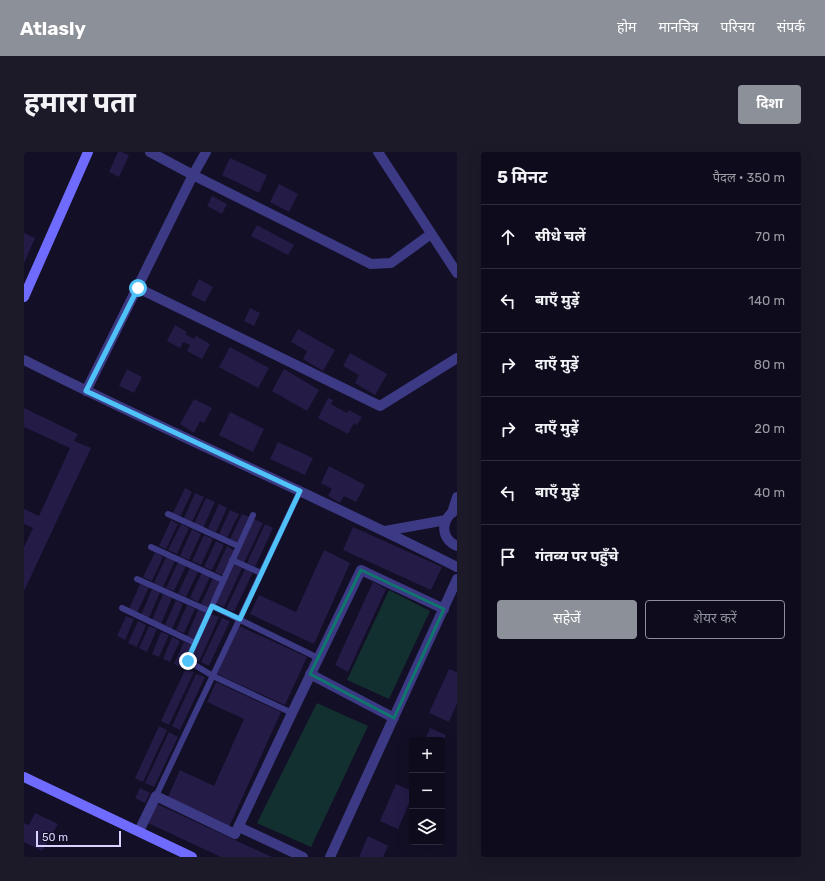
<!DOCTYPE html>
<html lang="hi">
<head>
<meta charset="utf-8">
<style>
	body { margin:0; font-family:Rubik,"Noto Sans Devanagari",sans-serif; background:#1c1929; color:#f1f3f6 }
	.controls { position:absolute; right:12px; bottom:12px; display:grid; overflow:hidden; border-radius:4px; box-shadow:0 4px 16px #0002 }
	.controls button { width:36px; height:36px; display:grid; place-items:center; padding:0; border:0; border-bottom:1px solid #2e2b3b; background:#0e0b1c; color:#f1f3f6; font:20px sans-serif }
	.scale { position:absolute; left:12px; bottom:10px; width:85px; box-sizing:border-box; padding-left:4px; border:2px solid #d9d4ff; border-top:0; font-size:11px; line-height:14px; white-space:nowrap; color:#d9d4ff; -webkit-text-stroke:3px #130f26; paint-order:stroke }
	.stop { position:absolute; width:12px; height:12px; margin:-9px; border:3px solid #4fc3f7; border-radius:50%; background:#fff }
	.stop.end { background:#4fc3f7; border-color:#fff; box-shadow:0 1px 4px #0008 }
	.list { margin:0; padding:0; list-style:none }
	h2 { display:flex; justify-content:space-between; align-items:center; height:52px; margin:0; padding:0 16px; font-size:17px }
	h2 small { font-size:13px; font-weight:400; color:#9b9ba3 }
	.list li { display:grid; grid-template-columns:26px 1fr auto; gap:12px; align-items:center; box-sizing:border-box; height:64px; padding:0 16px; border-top:1px solid #2e2b3b }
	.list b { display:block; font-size:15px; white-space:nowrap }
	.list em { font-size:13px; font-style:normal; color:#9b9ba3 }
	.actions { display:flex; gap:8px; padding:12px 16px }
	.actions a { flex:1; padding:9px 0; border:1px solid #8c9099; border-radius:4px; text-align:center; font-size:14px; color:#8c9099 }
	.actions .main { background:#8c9099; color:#fff }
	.icon { flex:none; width:22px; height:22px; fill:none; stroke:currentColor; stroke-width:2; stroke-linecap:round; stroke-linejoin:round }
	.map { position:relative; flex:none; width:433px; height:705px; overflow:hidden; border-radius:4px }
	header { display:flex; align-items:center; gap:24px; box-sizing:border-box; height:56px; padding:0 20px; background:#8c9099; color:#fff }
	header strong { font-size:19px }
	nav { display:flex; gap:22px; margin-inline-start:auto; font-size:14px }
	.intro { display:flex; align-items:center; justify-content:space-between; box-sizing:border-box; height:96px; padding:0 24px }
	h1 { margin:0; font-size:28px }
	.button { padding:10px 18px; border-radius:4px; background:#8c9099; color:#fff; font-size:14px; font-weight:700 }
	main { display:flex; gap:24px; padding:0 24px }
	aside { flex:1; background:#0e0b1c; border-radius:4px; box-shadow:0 4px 16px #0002 }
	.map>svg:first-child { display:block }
</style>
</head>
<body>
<header>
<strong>Atlasly</strong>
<nav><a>होम</a><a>मानचित्र</a><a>परिचय</a><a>संपर्क</a></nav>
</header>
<div class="intro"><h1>हमारा पता</h1><a class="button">दिशा</a></div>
<main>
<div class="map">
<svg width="433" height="705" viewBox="0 0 433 705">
	<rect width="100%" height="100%" fill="#130f26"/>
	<path fill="#12302f" d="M365 438 406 459 365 547 323 528Z
		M293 551 344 574 287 695 233 671Z"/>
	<path fill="#241b47" d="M94 0H98L105 3 95 25 85 20Z
		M206 6 243 23 235 41 198 23Z
		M255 32 274 42 265 60 246 50Z
		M188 44 203 52 198 62 183 54Z
		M233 73 270 93 264 103 227 84Z
		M0 81 11 86 0 111Z
		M175 127 189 135 181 150 167 143Z
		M226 156 236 161 230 174 220 169Z
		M151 173 163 180 161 182 170 187 172 184 186 192 178 207 163 199 166 193 159 190 156 196 143 189Z
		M274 177 311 198 299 219 279 207 283 199 267 190Z
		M206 195 245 216 234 236 195 215Z
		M326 201 363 222 351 243 331 231 335 223 319 214Z
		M103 217 118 225 110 241 95 234Z
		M260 217 295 238 283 259 248 239Z
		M304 246 309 248 307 252 323 261 325 258 338 265 333 273 330 271 324 282 294 266Z
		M170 247 188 256 180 271 176 269 170 281 156 272Z
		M0 256 54 282 50 289 67 296 0 439V395L9 376 0 372V357L15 364 46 296 0 275Z
		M206 260 240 277 229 300 195 283Z
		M254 290 289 306 281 323 246 307Z
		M305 314 341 333 332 350 320 344 316 351 304 344 308 337 297 331Z
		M161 336 168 340 156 365 149 361Z
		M171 341 180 345 168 370 160 366Z
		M182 346 191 350 179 376 170 372Z
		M195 352 203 356 192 380 184 376Z
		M206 358 215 362 203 386 195 382Z
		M218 362 226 365 214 391 206 387Z
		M230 367 239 371 220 411 212 407Z
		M147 368 154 372 142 397 135 394Z
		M157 372 165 376 153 402 144 398Z
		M241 372 249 376 231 415 223 411Z
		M329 375 418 415 407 438 319 398Z
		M168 377 177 382 165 408 156 404Z
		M180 383 189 387 177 413 168 409Z
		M192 389 200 393 188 418 180 415Z
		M203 394 211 399 200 424 191 420Z
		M300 398 326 411 290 492 226 462 235 443 272 460Z
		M131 400 139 405 128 429 119 425Z
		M142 405 151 409 139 435 130 431Z
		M154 410 162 414 150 439 142 436Z
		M209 412 218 416 200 455 191 451Z
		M166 416 174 420 162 445 154 441Z
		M221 417 229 420 210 460 202 457Z
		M178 420 186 425 174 450 166 446Z
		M189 426 197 430 185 456 177 452Z
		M349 430 362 437 324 520 311 513Z
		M116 432 125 435 113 461 105 457Z
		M128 437 136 440 125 466 117 463Z
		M139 442 148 446 137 472 128 468Z
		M152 448 159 452 148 477 141 473Z
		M163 453 171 457 160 481 152 478Z
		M174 458 182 461 171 487 163 484Z
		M187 462 195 465 175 510 168 506Z
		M102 464 110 467 101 488 93 484Z
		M198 466 206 469 185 514 177 510Z
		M114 469 122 473 113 495 104 491Z
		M125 474 133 477 123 500 115 496Z
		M215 474 283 505 261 553 193 522Z
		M137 480 145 483 135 505 128 502Z
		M148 485 156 489 146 510 139 507Z
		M160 490 167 493 158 516 150 512Z
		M162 516 170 520 145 573 137 569Z
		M425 517 433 520V551L425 570 405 561Z
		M172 522 181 525 156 578 148 574Z
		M192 530 257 560 205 675 143 647 156 618 190 634 220 567 183 550Z
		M135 574 143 578 119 630 111 626Z
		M406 576 422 583 418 593V588H401Z
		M145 580 154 585 130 635 121 631Z
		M372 632 388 639V644L374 677 356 669Z
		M116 636 126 641 121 651 111 646Z
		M133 652 248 705H197L124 671Z
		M11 661 34 672 18 699 0 690V671L5 673Z
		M344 684 364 694 359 705H335Z"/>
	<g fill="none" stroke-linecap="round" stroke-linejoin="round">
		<path stroke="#3d3a85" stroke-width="6" d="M144 362 214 394
			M229 363 164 507V509L189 524 268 561
			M127 395 199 428
			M208 408 237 421
			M113 427 185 459
			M188 454 294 506
			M98 456 171 491
			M132 644 276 339"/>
		<path stroke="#3d3a85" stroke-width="10" d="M126 0 169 23 347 112 367 111 407 82
			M354 0 433 121
			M114 136 356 254 433 206
			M0 208C143 280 290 343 433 415
			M62 239 169 23 182 0
			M361 379 422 368
			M286 522 370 566
			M215 675 279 705
			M115 679 132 644 211 682 268 561 337 418 420 457
			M306 705 433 427"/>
		<path stroke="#3d3a85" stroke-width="10" d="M433 357C417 366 415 386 433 394
			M428 361 433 345"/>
		<path stroke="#6f6bff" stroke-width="10" d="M0 145 64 0
			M0 625 168 705"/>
	</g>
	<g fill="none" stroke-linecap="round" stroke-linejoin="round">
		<path stroke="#4fc3f7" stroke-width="5" d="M114 136 62 239 276 339 216 467 188 454 164 507V509"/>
	</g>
	<path fill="none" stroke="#0f766e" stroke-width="3" stroke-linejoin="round" d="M337 418 420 457 370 566 286 522Z"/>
</svg>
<div class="controls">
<button>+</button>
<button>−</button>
<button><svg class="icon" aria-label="layers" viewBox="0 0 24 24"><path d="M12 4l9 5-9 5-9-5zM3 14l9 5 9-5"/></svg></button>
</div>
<div class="scale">50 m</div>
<div class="stop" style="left:114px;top:136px"></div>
<div class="stop end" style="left:164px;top:509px"></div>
</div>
<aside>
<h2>5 मिनट<small>पैदल · 350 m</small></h2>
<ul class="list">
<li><svg class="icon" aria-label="ahead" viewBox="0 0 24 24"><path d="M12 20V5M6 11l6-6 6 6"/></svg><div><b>सीधे चलें</b></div><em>70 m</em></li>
<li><svg class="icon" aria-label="left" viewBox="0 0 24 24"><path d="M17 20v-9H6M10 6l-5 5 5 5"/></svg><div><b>बाएँ मुड़ें</b></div><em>140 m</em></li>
<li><svg class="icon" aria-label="right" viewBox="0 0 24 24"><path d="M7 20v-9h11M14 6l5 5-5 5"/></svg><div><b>दाएँ मुड़ें</b></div><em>80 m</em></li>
<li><svg class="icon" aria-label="right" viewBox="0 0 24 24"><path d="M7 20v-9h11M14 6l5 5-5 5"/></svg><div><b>दाएँ मुड़ें</b></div><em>20 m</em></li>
<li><svg class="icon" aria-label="left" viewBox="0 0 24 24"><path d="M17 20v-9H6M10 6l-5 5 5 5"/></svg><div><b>बाएँ मुड़ें</b></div><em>40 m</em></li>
<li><svg class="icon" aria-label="arrive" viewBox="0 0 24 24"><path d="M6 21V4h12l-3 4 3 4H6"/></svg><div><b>गंतव्य पर पहुँचे</b></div></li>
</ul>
<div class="actions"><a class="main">सहेजें</a><a>शेयर करें</a></div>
</aside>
</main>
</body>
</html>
